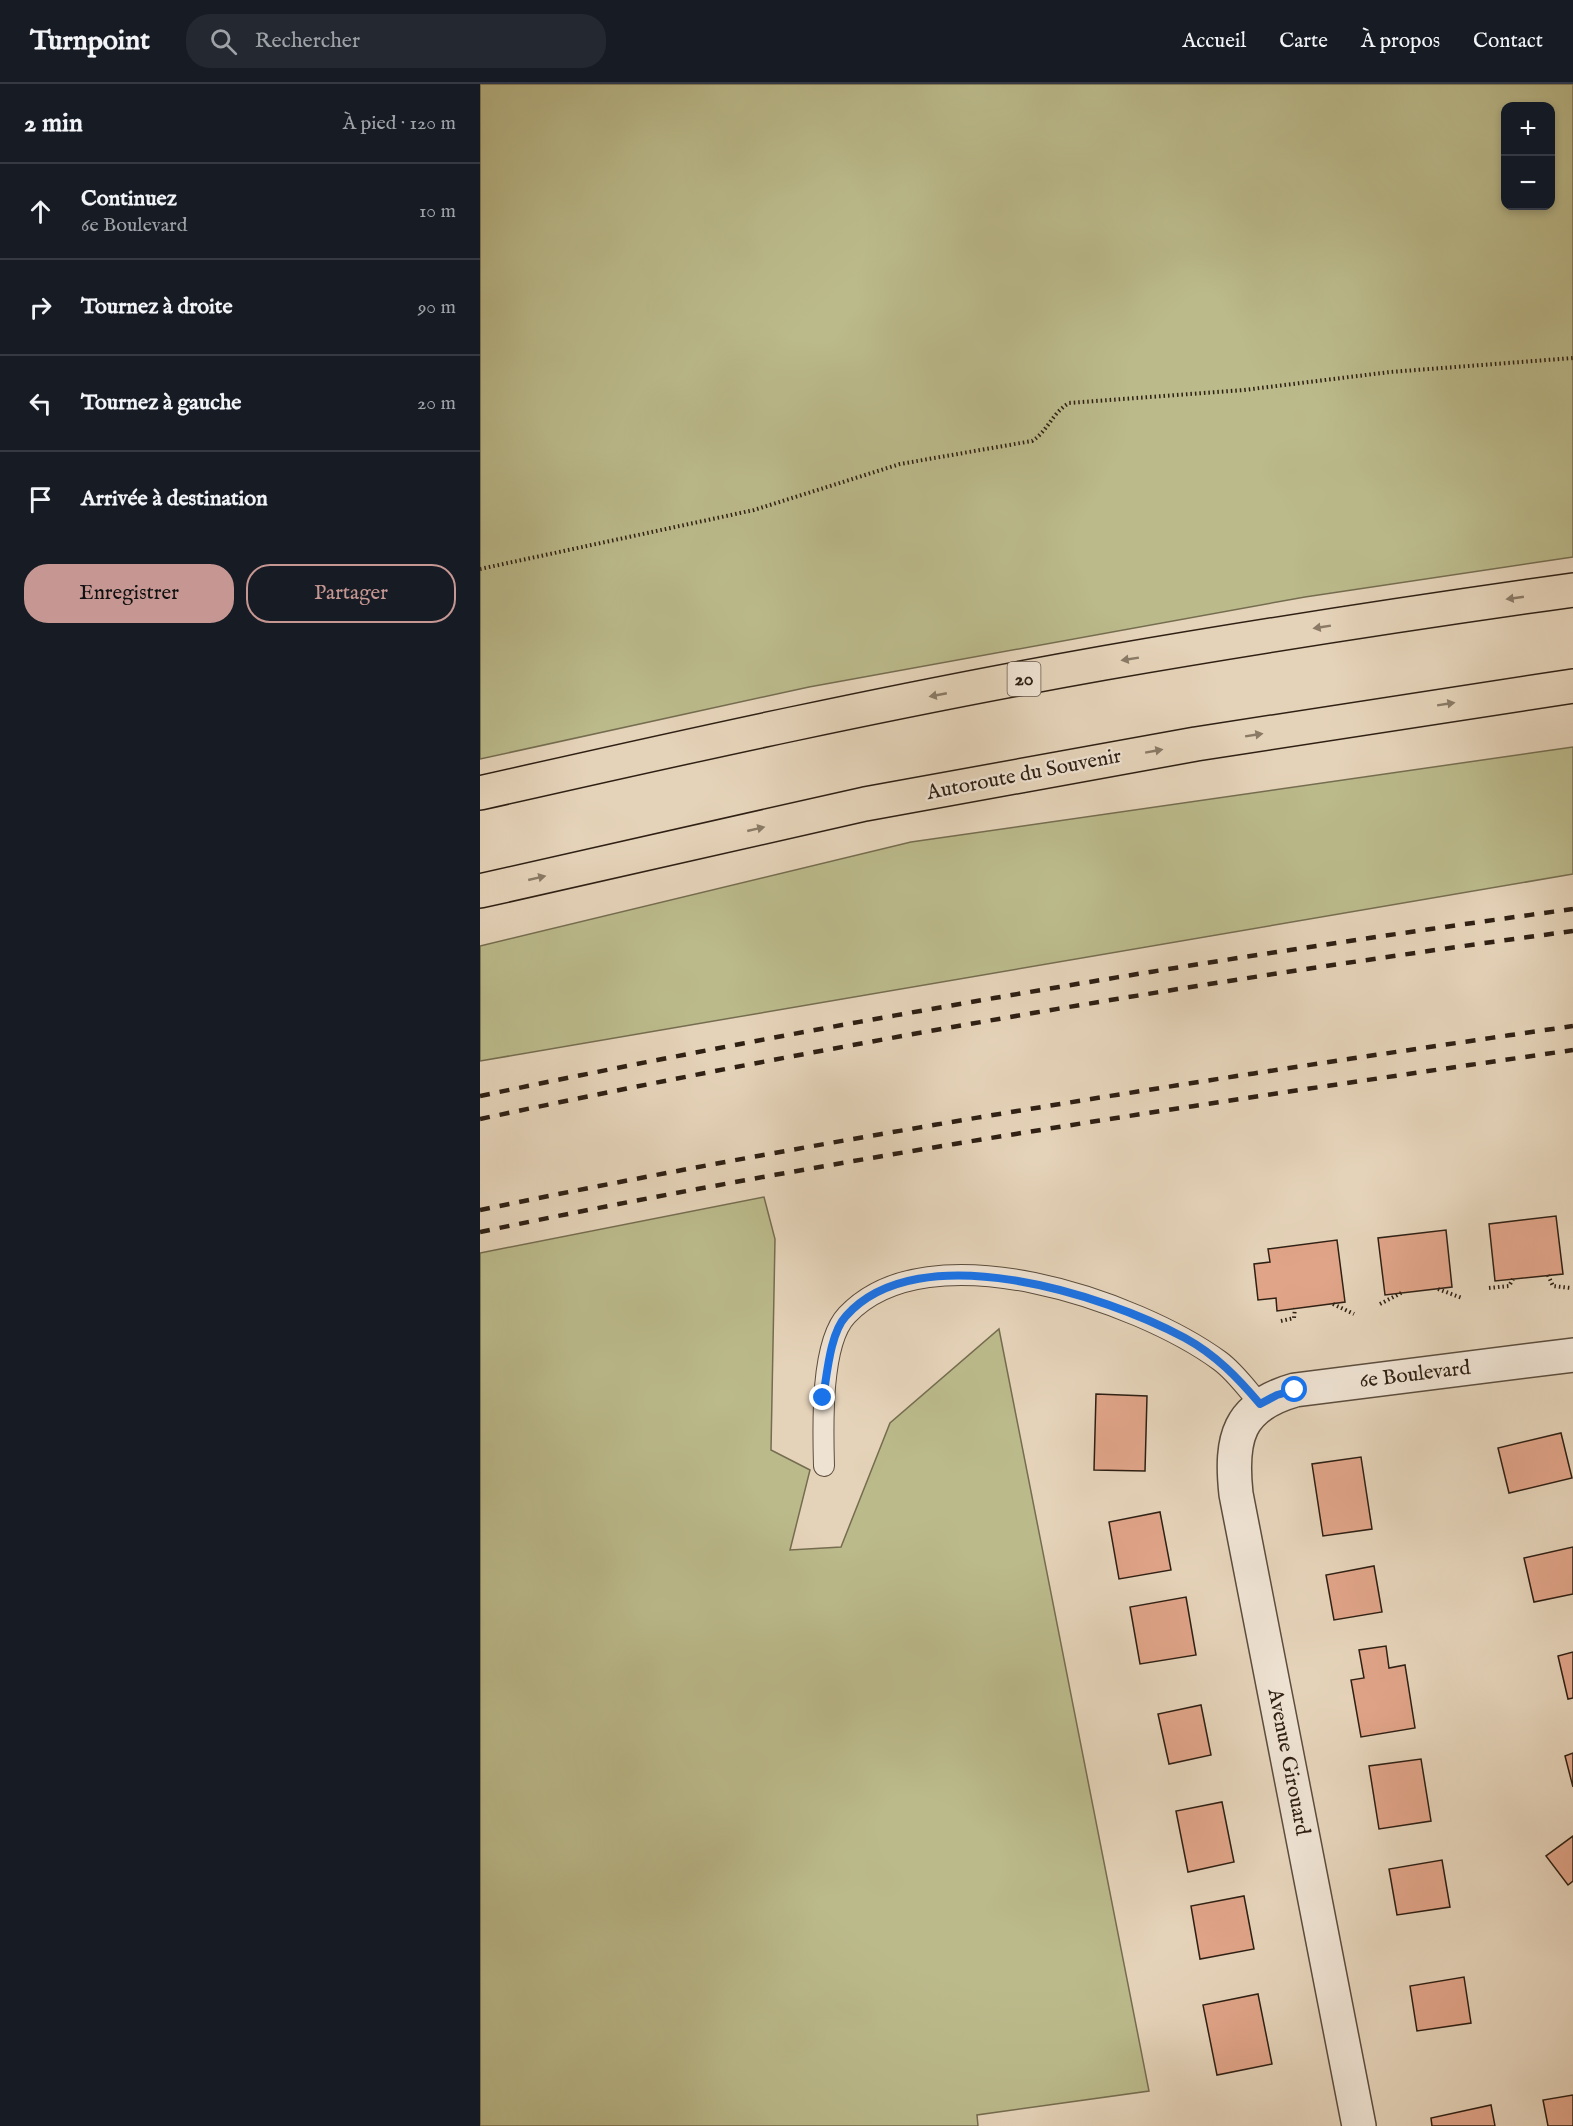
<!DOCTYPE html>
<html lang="fr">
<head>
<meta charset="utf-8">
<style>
	body { margin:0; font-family:"IM FELL English",serif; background:#242831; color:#f1f3f6 }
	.controls { position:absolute; right:18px; top:18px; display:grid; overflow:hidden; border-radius:12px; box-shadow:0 3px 9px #0003 }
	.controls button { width:54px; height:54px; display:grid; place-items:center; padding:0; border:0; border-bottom:2px solid #363941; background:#171b24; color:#f1f3f6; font:30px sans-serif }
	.stop { position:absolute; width:18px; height:18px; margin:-14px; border:4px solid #1a73e8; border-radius:50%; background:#fff }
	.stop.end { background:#1a73e8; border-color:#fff; box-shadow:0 2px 6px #0008 }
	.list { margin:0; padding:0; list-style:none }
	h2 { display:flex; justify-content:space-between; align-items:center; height:78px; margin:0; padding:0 24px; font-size:26px }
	h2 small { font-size:20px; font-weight:400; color:#9ea1a6 }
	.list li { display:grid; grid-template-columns:39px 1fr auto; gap:18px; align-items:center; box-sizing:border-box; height:96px; padding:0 24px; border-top:2px solid #363941 }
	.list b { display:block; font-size:22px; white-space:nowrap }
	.list p { margin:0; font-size:20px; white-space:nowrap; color:#9ea1a6 }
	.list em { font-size:20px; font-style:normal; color:#9ea1a6 }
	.actions { display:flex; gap:12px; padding:18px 24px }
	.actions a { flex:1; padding:14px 0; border:2px solid #c59692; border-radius:24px; text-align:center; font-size:21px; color:#c59692 }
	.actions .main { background:#c59692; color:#111 }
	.icon { flex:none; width:33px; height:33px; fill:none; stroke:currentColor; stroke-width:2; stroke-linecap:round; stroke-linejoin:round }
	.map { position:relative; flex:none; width:1093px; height:2042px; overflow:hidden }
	header { display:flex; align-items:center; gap:36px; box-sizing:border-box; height:84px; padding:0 30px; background:#171b24; border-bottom:2px solid #363941 }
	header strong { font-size:28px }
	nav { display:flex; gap:33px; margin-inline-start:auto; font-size:21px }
	.search { width:420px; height:54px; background:#242831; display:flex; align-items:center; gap:15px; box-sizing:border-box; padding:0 21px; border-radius:24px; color:#9ea1a6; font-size:22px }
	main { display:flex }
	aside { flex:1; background:#171b24 }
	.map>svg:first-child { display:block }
</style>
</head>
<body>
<header>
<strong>Turnpoint</strong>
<div class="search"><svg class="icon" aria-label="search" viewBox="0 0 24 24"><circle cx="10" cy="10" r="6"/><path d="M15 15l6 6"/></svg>Rechercher</div>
<nav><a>Accueil</a><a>Carte</a><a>À propos</a><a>Contact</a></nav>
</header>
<main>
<aside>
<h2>2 min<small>À pied · 120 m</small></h2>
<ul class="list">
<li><svg class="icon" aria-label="ahead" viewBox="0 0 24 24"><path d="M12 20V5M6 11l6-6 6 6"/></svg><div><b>Continuez</b><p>6e Boulevard</p></div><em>10 m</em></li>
<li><svg class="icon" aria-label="right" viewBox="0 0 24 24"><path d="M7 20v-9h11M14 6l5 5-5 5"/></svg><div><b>Tournez à droite</b></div><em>90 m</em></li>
<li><svg class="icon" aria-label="left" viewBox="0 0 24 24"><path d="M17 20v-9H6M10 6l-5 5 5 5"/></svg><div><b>Tournez à gauche</b></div><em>20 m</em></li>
<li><svg class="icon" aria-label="arrive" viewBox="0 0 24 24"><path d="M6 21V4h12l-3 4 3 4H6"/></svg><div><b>Arrivée à destination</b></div></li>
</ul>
<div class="actions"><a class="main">Enregistrer</a><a>Partager</a></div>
</aside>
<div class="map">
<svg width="1093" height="2042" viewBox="0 0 1093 2042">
	<rect width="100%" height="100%" fill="#e5d3b9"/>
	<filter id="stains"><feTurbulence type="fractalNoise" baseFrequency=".00333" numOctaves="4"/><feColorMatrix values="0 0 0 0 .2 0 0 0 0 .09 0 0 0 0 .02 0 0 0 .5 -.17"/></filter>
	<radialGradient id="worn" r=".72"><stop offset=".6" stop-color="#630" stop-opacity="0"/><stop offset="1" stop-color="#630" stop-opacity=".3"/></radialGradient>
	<path fill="#bbba8b" stroke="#756d50" stroke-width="1.5" fill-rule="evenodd" d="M0 0H1093V473L825 513 329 603 0 675ZM1026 22H1070V122H1026Z
		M1093 663V790L0 977V862L431 758Z
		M284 1113 295 1155 291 1366 330 1386 310 1466 361 1463 410 1339 519 1245 669 2007 497 2031 498 2042H0V1169Z"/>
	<path fill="#e0a488" stroke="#2f2014" stroke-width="1.5" d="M1076 1132 1083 1190 1015 1197 1009 1140Z
		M966 1146 972 1203 905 1211 898 1154Z
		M857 1156 865 1218 797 1227 796 1214 778 1216 774 1180 790 1178 788 1165Z
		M616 1310 667 1312 665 1387 614 1386Z
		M1081 1349 1092 1394 1029 1409 1018 1364Z
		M881 1373 892 1445 843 1452 832 1380Z
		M680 1428 691 1486 639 1495 629 1438Z
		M1093 1463V1510L1054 1518 1044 1474Z
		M894 1482 902 1528 854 1536 846 1491Z
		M706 1513 716 1571 660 1580 650 1523Z
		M906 1562 909 1584 925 1581 935 1644 881 1653 871 1596 884 1594 879 1566Z
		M1093 1568V1614L1088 1615 1078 1572Z
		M721 1621 731 1671 689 1680 678 1630Z
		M1093 1669V1703L1085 1672Z
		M941 1675 951 1737 899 1745 889 1682Z
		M742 1718 754 1778 708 1788 696 1727Z
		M1093 1752V1797L1088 1801 1066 1772Z
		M962 1776 970 1823 917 1831 909 1785Z
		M764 1812 774 1865 720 1875 711 1822Z
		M984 1893 991 1939 937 1947 930 1902Z
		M778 1910 792 1980 737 1991 723 1921Z
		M1093 2011V2042H1068L1063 2016Z
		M1011 2021 1015 2042H952L951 2034Z"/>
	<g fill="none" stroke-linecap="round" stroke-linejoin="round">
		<defs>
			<path id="service" d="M344 1382C343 1345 340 1259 367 1231 449 1144 658 1217 740 1277 755 1288 767 1305 780 1320"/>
			<path id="minor" d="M879 2042 756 1410C750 1354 758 1322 815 1306L1093 1271"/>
			<path id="trunk" d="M0 709C207 662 415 616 624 579 780 552 936 528 1093 506
				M0 807 385 720 716 660 1093 602"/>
		</defs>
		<use href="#service" stroke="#5c4d3d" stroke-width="22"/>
		<use href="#minor" stroke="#5c4d3d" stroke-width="36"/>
		<use href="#trunk" stroke="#2f2014" stroke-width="36"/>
		<path stroke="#2f2014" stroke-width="4" stroke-dasharray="1.5 3" stroke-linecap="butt" d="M0 485 274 426 420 380 552 357C568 347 572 329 589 319L764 306 910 288 1093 274
			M1068 1191 1073 1202 1091 1204
			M1009 1204 1029 1202 1033 1195
			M958 1205 982 1214
			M853 1220 874 1230
			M900 1220 923 1208
			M801 1237 814 1234 815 1224"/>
		<use href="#service" stroke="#eee2d2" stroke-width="20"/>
		<use href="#minor" stroke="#eee2d2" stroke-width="33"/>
		<use href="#trunk" stroke="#e5d3b9" stroke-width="33"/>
		<path stroke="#2f2014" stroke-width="4.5" stroke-dasharray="10 10" stroke-linecap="butt" d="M0 1012C362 936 727 875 1093 825
			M0 1035C361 958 727 896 1093 847
			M0 1126C362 1051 727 995 1093 942
			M0 1148C362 1072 728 1019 1093 966"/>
	</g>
	<defs><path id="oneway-solid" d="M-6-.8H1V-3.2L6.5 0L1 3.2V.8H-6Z" transform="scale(1.5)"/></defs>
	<g fill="#8a7a66">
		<use href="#oneway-solid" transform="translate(1035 514) rotate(172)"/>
		<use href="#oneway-solid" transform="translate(842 543) rotate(171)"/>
		<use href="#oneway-solid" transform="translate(650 575) rotate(171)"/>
		<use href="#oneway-solid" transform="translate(458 611) rotate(169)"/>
		<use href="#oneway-solid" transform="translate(966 620) rotate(-9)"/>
		<use href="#oneway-solid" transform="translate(774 651) rotate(-9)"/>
		<use href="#oneway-solid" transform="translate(674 667) rotate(-10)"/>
		<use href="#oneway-solid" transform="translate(276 745) rotate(-13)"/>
		<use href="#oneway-solid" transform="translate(57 794) rotate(-13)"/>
	</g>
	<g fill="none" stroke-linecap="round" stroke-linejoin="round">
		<path stroke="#1a73e8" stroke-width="8" d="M343 1314C347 1291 350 1249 366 1232 439 1150 625 1211 705 1254 736 1271 758 1294 780 1320L797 1311 815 1306"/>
	</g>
	<g text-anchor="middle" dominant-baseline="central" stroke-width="4.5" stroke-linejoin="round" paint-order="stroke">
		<rect fill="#eee2d2" stroke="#685a4d" stroke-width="1.5" x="527.5" y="578" width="33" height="34" rx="4.5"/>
		<g font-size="20" font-weight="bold" fill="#2f2014">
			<text x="544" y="595">20</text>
		</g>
		<g font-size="21" fill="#2f2014" stroke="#eee2d2">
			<text transform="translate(544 691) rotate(-11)">Autoroute du Souvenir</text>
			<text transform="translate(935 1291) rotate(-7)">6e Boulevard</text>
			<text transform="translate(808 1678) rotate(79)">Avenue Girouard</text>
		</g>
	</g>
	<rect width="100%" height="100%" filter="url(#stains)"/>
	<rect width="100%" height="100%" fill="url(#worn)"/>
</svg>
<div class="controls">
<button>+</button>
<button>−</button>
</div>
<div class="stop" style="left:815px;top:1306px"></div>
<div class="stop end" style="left:343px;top:1314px"></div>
</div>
</main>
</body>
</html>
